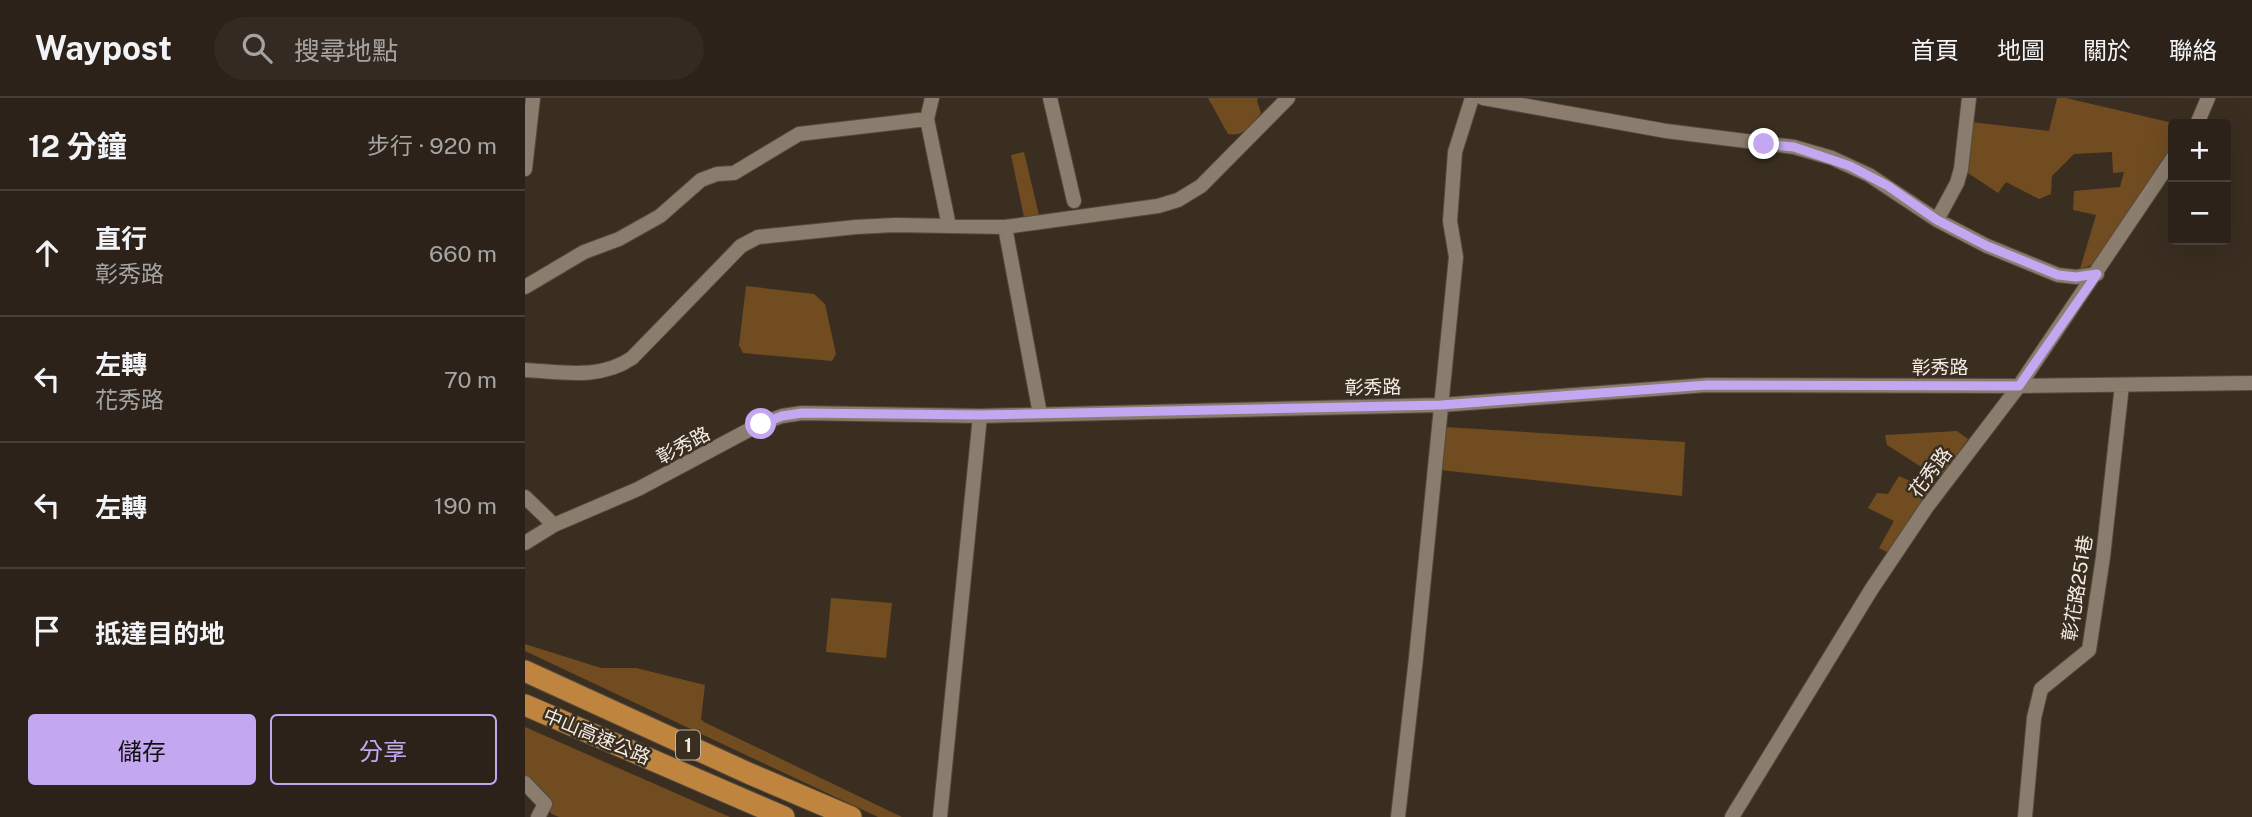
<!DOCTYPE html>
<html lang="zh-TW">
<head>
<meta charset="utf-8">
<style>
	body { margin:0; font-family:"Public Sans","Noto Sans TC",sans-serif; background:#342a22; color:#f1f3f6 }
	.controls { position:absolute; right:21px; top:21px; display:grid; overflow:hidden; border-radius:7px; box-shadow:0 7px 28px #0002 }
	.controls button { width:63px; height:63px; display:grid; place-items:center; padding:0; border:0; border-bottom:2px solid #483f38; background:#2c2219; color:#f1f3f6; font:35px sans-serif }
	.stop { position:absolute; width:21px; height:21px; margin:-16px; border:5px solid #c4a7f1; border-radius:50%; background:#fff }
	.stop.end { background:#c4a7f1; border-color:#fff; box-shadow:0 2px 7px #0008 }
	.list { margin:0; padding:0; list-style:none }
	h2 { display:flex; justify-content:space-between; align-items:center; height:91px; margin:0; padding:0 28px; font-size:30px }
	h2 small { font-size:23px; font-weight:400; color:#a6a4a2 }
	.list li { display:grid; grid-template-columns:46px 1fr auto; gap:21px; align-items:center; box-sizing:border-box; height:126px; padding:0 28px; border-top:2px solid #483f38 }
	.list b { display:block; font-size:26px; white-space:nowrap }
	.list p { margin:0; font-size:23px; white-space:nowrap; color:#a6a4a2 }
	.list em { font-size:23px; font-style:normal; color:#a6a4a2 }
	.actions { display:flex; gap:14px; padding:21px 28px }
	.actions a { flex:1; padding:16px 0; border:2px solid #c4a7f1; border-radius:7px; text-align:center; font-size:24px; color:#c4a7f1 }
	.actions .main { background:#c4a7f1; color:#111 }
	.icon { flex:none; width:38px; height:38px; fill:none; stroke:currentColor; stroke-width:2; stroke-linecap:round; stroke-linejoin:round }
	.map { position:relative; flex:none; width:1727px; height:719px; overflow:hidden }
	header { display:flex; align-items:center; gap:42px; box-sizing:border-box; height:98px; padding:0 35px; background:#2c2219; border-bottom:2px solid #483f38 }
	header strong { font-size:33px }
	nav { display:flex; gap:38px; margin-inline-start:auto; font-size:24px }
	.search { width:490px; height:63px; background:#342a22; display:flex; align-items:center; gap:18px; box-sizing:border-box; padding:0 24px; border-radius:38px; color:#a6a4a2; font-size:26px }
	main { display:flex }
	aside { flex:1; background:#2c2219 }
	.map>svg:first-child { display:block }
</style>
</head>
<body>
<header>
<strong>Waypost</strong>
<div class="search"><svg class="icon" aria-label="search" viewBox="0 0 24 24"><circle cx="10" cy="10" r="6"/><path d="M15 15l6 6"/></svg>搜尋地點</div>
<nav><a>首頁</a><a>地圖</a><a>關於</a><a>聯絡</a></nav>
</header>
<main>
<aside>
<h2>12 分鐘<small>步行 · 920 m</small></h2>
<ul class="list">
<li><svg class="icon" aria-label="ahead" viewBox="0 0 24 24"><path d="M12 20V5M6 11l6-6 6 6"/></svg><div><b>直行</b><p>彰秀路</p></div><em>660 m</em></li>
<li><svg class="icon" aria-label="left" viewBox="0 0 24 24"><path d="M17 20v-9H6M10 6l-5 5 5 5"/></svg><div><b>左轉</b><p>花秀路</p></div><em>70 m</em></li>
<li><svg class="icon" aria-label="left" viewBox="0 0 24 24"><path d="M17 20v-9H6M10 6l-5 5 5 5"/></svg><div><b>左轉</b></div><em>190 m</em></li>
<li><svg class="icon" aria-label="arrive" viewBox="0 0 24 24"><path d="M6 21V4h12l-3 4 3 4H6"/></svg><div><b>抵達目的地</b></div></li>
</ul>
<div class="actions"><a class="main">儲存</a><a>分享</a></div>
</aside>
<div class="map">
<svg width="1727" height="719" viewBox="0 0 1727 719">
	<rect width="100%" height="100%" fill="#3a2e21"/>
	<path fill="#714c20" d="M683 0H733L732 3 736 15C726 27 720 39 703 36Z
		M1532 0H1541L1652 26H1648V55L1570 166 1555 171 1571 117 1548 112 1549 93 1595 89 1599 74 1588 75 1587 54 1549 56 1527 78 1526 96 1514 101 1481 84 1473 95 1440 73 1446 24 1524 33Z
		M499 54 514 117 499 119 486 57Z
		M221 188 289 196 300 206 311 256 307 263 218 255 214 247Z
		M920 329 1160 344 1157 398 915 372Z
		M1432 333 1443 341 1415 381 1362 347 1360 337Z
		M1374 378 1407 393 1366 456 1354 450 1369 423 1343 410 1352 395 1363 396Z
		M306 500 367 505 361 560 301 554Z
		M0 546 76 570H111L180 587 176 621 179 624 377 719H353L0 553Z
		M0 629 205 719H34L27 716 0 689Z"/>
	<g fill="none" stroke-linecap="round" stroke-linejoin="round">
		<defs>
			<path id="minor" d="M525 0 549 103
				M958 0 1141 33 1269 49 1307 60 1344 77 1412 122 1462 148 1533 177 1551 179 1572 176
				M402 21 424 128
				M1672 26 1683 0
				M0 71 8 0
				M1412 122 1432 85 1436 71 1444 0
				M480 129 515 316
				M0 189 59 154 94 141 135 118 176 82 192 76 209 75 274 36 402 21 407 0
				M0 272C37 274 75 282 107 260L216 148 233 139 331 129 370 127 480 129 633 108 653 102 676 88 763 0
				M0 399 29 427
				M0 445 29 427 113 391 235 326 257 318 277 315 455 318 916 307 1182 287 1494 288 1727 285
				M0 685 20 706 13 719
				M415 719 455 318
				M873 719 891 560 931 159 925 123 930 54 947 0
				M1207 719 1346 492 1401 410 1494 288 1648 60
				M1500 719 1509 620 1516 591 1564 552 1578 459 1597 287"/>
			<path id="highway" d="M0 573 223 675 326 719
				M0 607 259 719"/>
		</defs>
		<use href="#minor" stroke="#544a3f" stroke-width="16"/>
		<use href="#highway" stroke="#544a3f" stroke-width="23"/>
		<use href="#minor" stroke="#8b7d6e" stroke-width="14"/>
		<use href="#highway" stroke="#bf843d" stroke-width="21"/>
	</g>
	<g fill="none" stroke-linecap="round" stroke-linejoin="round">
		<path stroke="#c4a7f1" stroke-width="9" d="M236 326 257 318 277 315 455 317 916 307 1182 287 1494 288 1572 176 1551 179 1533 177 1462 148 1412 122 1363 88 1325 68 1269 49 1239 46"/>
	</g>
	<g text-anchor="middle" dominant-baseline="central" stroke-width="5" stroke-linejoin="round" paint-order="stroke">
		<rect fill="#3a2e21" stroke="#bdb4aa" stroke-width="2" x="151" y="632.5" width="24" height="29" rx="5"/>
		<g font-size="18" font-weight="bold" fill="#f5ede5">
			<text x="163" y="647">1</text>
		</g>
		<g font-size="19" fill="#f5ede5" stroke="#3a2e21">
			<text x="1415" y="269">彰秀路</text>
			<text transform="translate(848 289) rotate(-1)">彰秀路</text>
			<text transform="translate(158 347) rotate(-28)">彰秀路</text>
			<text transform="translate(1405 374) rotate(-53)">花秀路</text>
			<text transform="translate(1552 490) rotate(-81)">彰花路251巷</text>
			<text transform="translate(72 638) rotate(23)">中山高速公路</text>
		</g>
	</g>
</svg>
<div class="controls">
<button>+</button>
<button>−</button>
</div>
<div class="stop" style="left:236px;top:326px"></div>
<div class="stop end" style="left:1239px;top:46px"></div>
</div>
</main>
</body>
</html>
